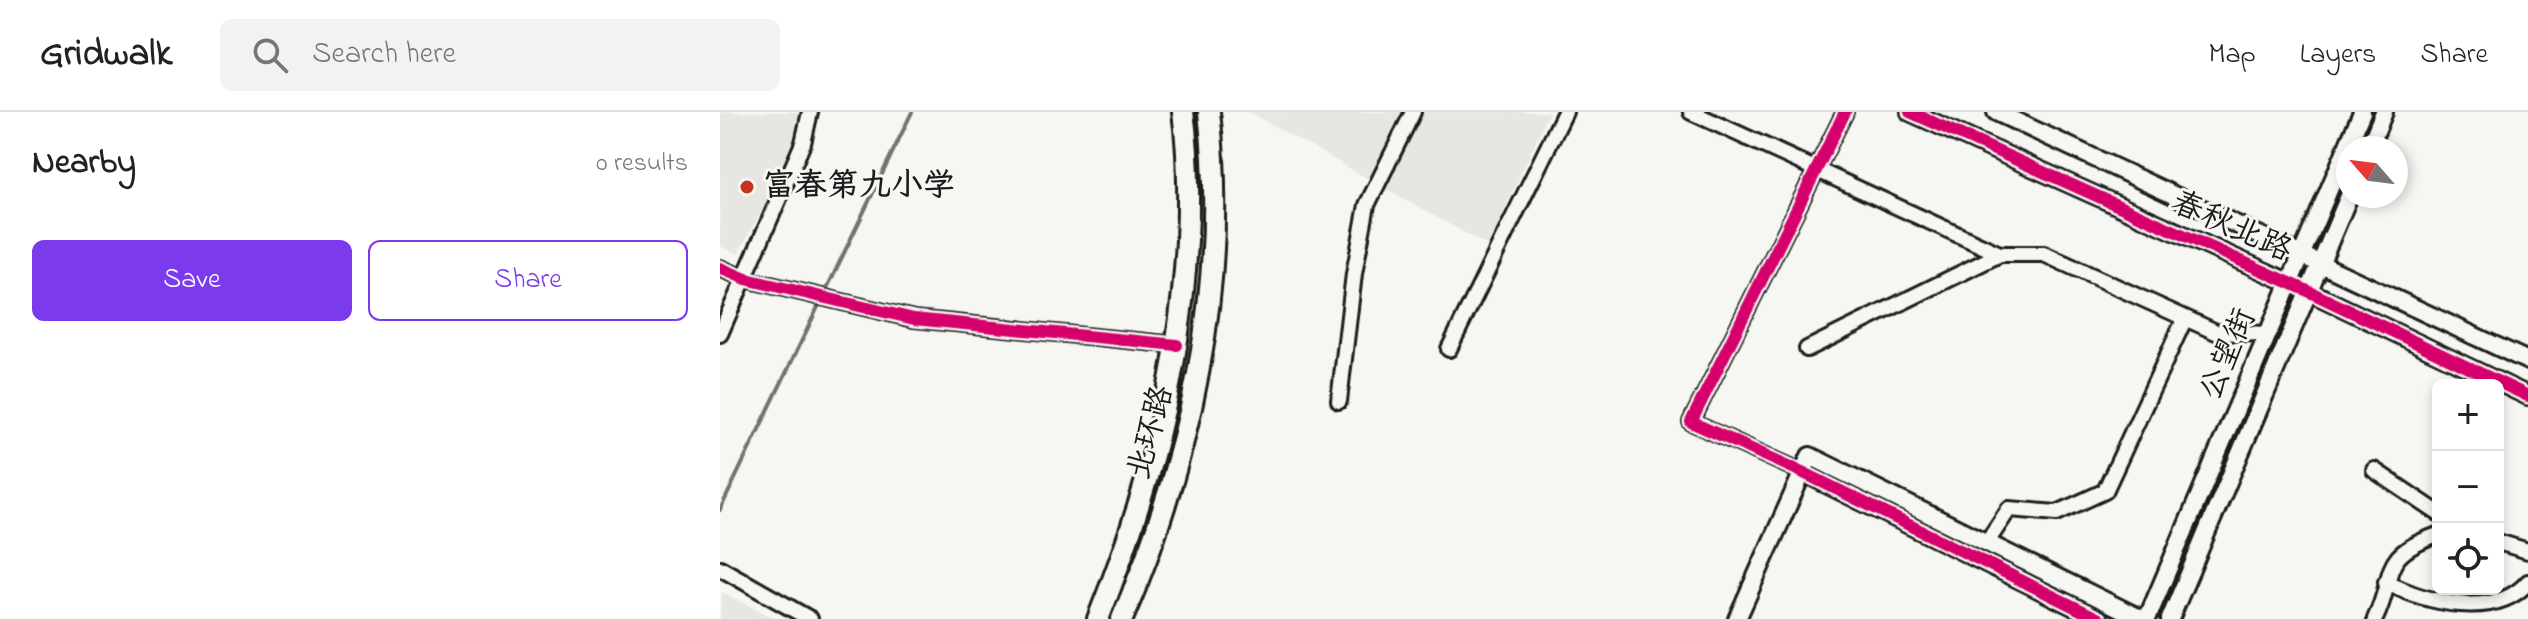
<!DOCTYPE html>
<html lang="en">
<head>
<meta charset="utf-8">
<style>
	body { margin:0; font-family:"Indie Flower","LXGW WenKai TC",sans-serif; background:#f2f2f2; color:#222 }
	.controls { position:absolute; right:24px; bottom:24px; display:grid; overflow:hidden; border-radius:12px; box-shadow:0 4px 12px #0003 }
	.controls button { width:72px; height:72px; display:grid; place-items:center; padding:0; border:0; border-bottom:2px solid #e0e0e0; background:#fff; color:#222; font:40px sans-serif }
	.compass { position:absolute; left:1616px; top:24px; width:72px; height:72px; border-radius:50%; background:#fff; box-shadow:0 4px 12px #0003; rotate:298deg }
	.list { margin:0; padding:0; list-style:none }
	h2 { display:flex; justify-content:space-between; align-items:center; height:104px; margin:0; padding:0 32px; font-size:34px }
	h2 small { font-size:26px; font-weight:400; color:#767676 }
	.actions { display:flex; gap:16px; padding:24px 32px }
	.actions a { flex:1; padding:18px 0; border:2px solid #7c3aed; border-radius:12px; text-align:center; font-size:28px; color:#7c3aed }
	.actions .main { background:#7c3aed; color:#fff }
	.icon { flex:none; width:44px; height:44px; fill:none; stroke:currentColor; stroke-width:2; stroke-linecap:round; stroke-linejoin:round }
	.map { position:relative; flex:none; width:1808px; height:507px; overflow:hidden }
	header { display:flex; align-items:center; gap:48px; box-sizing:border-box; height:112px; padding:0 40px; background:#fff; border-bottom:2px solid #e0e0e0 }
	header strong { font-size:38px }
	nav { display:flex; gap:44px; margin-inline-start:auto; font-size:28px }
	.search { width:560px; height:72px; background:#f2f2f2; display:flex; align-items:center; gap:20px; box-sizing:border-box; padding:0 28px; border-radius:12px; color:#767676; font-size:30px }
	main { display:flex }
	aside { flex:1; background:#fff }
	.map>svg:first-child { display:block }
</style>
</head>
<body>
<header>
<strong>Gridwalk</strong>
<div class="search"><svg class="icon" aria-label="search" viewBox="0 0 24 24"><circle cx="10" cy="10" r="6"/><path d="M15 15l6 6"/></svg>Search here</div>
<nav><a>Map</a><a>Layers</a><a>Share</a></nav>
</header>
<main>
<aside>
<h2>Nearby<small>0 results</small></h2>
<ul class="list">
</ul>
<div class="actions"><a class="main">Save</a><a>Share</a></div>
</aside>
<div class="map">
<svg width="1808" height="507" viewBox="0 0 1808 507">
	<rect width="100%" height="100%" fill="#f6f6f2"/>
	<filter id="ink" filterUnits="userSpaceOnUse"><feTurbulence type="fractalNoise" baseFrequency=".0125" numOctaves="2"/><feDisplacementMap in="SourceGraphic" scale="16" xChannelSelector="R" yChannelSelector="G"/><feConvolveMatrix kernelMatrix="1 2 1 2 8 2 1 2 1" color-interpolation-filters="sRGB"/></filter>
	<g filter="url(#ink)">
		<path fill="#e6e6e2" d="M0 0H90L86 17 18 142 0 134Z
			M529 0H829L768 134Z
			M2 480 55 507H0Z"/>
		<g fill="none" stroke-linecap="round" stroke-linejoin="round">
			<path stroke="#727271" stroke-width="4" d="M0 398 192 0"/>
			<defs>
				<path id="minor" d="M971 0 1280 142H1324L1496 220 1548 222
					M0 156 26 167 194 207 457 233
					M0 222 83 31 90 0
					M729 237 845 0
					M1087 237 1280 142
					M619 289 634 162 647 93 693 0
					M1654 358 1718 401
					M1082 360 971 310 1125 0
					M1267 430 1289 397 1337 401 1385 379 1465 206
					M1778 430 1808 439
					M0 456 90 507
					M1666 470C1707 492 1777 507 1808 470
					M1655 507C1677 461 1657 444 1718 423"/>
				<path id="tertiary" d="M1190 0 1588 179 1808 284
					M1276 0 1808 249
					M1649 36 1664 0
					M1082 360 1379 507
					M1017 507 1090 344 1422 507
					M1427 507 1642 0
					M1450 507 1629 84"/>
				<path id="primary" d="M378 507C428 381 460 264 467 128 469 86 469 42 463 0
					M402 507C470 349 509 172 489 0"/>
			</defs>
			<use href="#minor" stroke="#1c1c1c" stroke-width="20"/>
			<use href="#tertiary" stroke="#1c1c1c" stroke-width="22"/>
			<use href="#primary" stroke="#1c1c1c" stroke-width="26"/>
			<use href="#minor" stroke="#f6f6f2" stroke-width="14"/>
			<use href="#tertiary" stroke="#f6f6f2" stroke-width="16"/>
			<use href="#primary" stroke="#f6f6f2" stroke-width="20"/>
			<defs>
				<path id="cycleway" d="M1125 0 971 310 1082 360 1379 507
					M1190 0 1588 179 1808 284
					M0 156 26 167 194 207 457 233"/>
			</defs>
			<use href="#cycleway" stroke="#f6f6f2" stroke-width="17"/>
			<use href="#cycleway" stroke="#d6006c" stroke-width="12"/>
		</g>
	</g>
	<circle fill="#c8321e" stroke="#f6f6f2" stroke-width="3" cx="27" cy="75" r="8"/>
	<g text-anchor="middle" dominant-baseline="central" stroke-width="6" stroke-linejoin="round" paint-order="stroke">
		<g font-size="32" font-weight="bold" fill="#1c1c1c" stroke="#f6f6f2" text-anchor="start">
			<text x="43" y="75">富春第九小学</text>
		</g>
		<g font-size="32" fill="#1c1c1c" stroke="#f6f6f2">
			<text transform="translate(1511 116) rotate(24)">春秋北路</text>
			<text transform="translate(1509 243) rotate(-67)">公望街</text>
			<text transform="translate(432 321) rotate(-75)">北环路</text>
		</g>
	</g>
</svg>
<div class="controls">
<button>+</button>
<button>−</button>
<button><svg class="icon" aria-label="locate" viewBox="0 0 24 24"><circle cx="12" cy="12" r="6"/><path d="M12 2v4M12 18v4M2 12h4M18 12h4"/></svg></button>
</div>
<svg class="compass" viewBox="-18 -18 36 36"><path d="M0-13l5 13h-10z" fill="#e53935"/><path d="M0 13l5-13h-10z" fill="#767676"/></svg>
</div>
</main>
</body>
</html>
